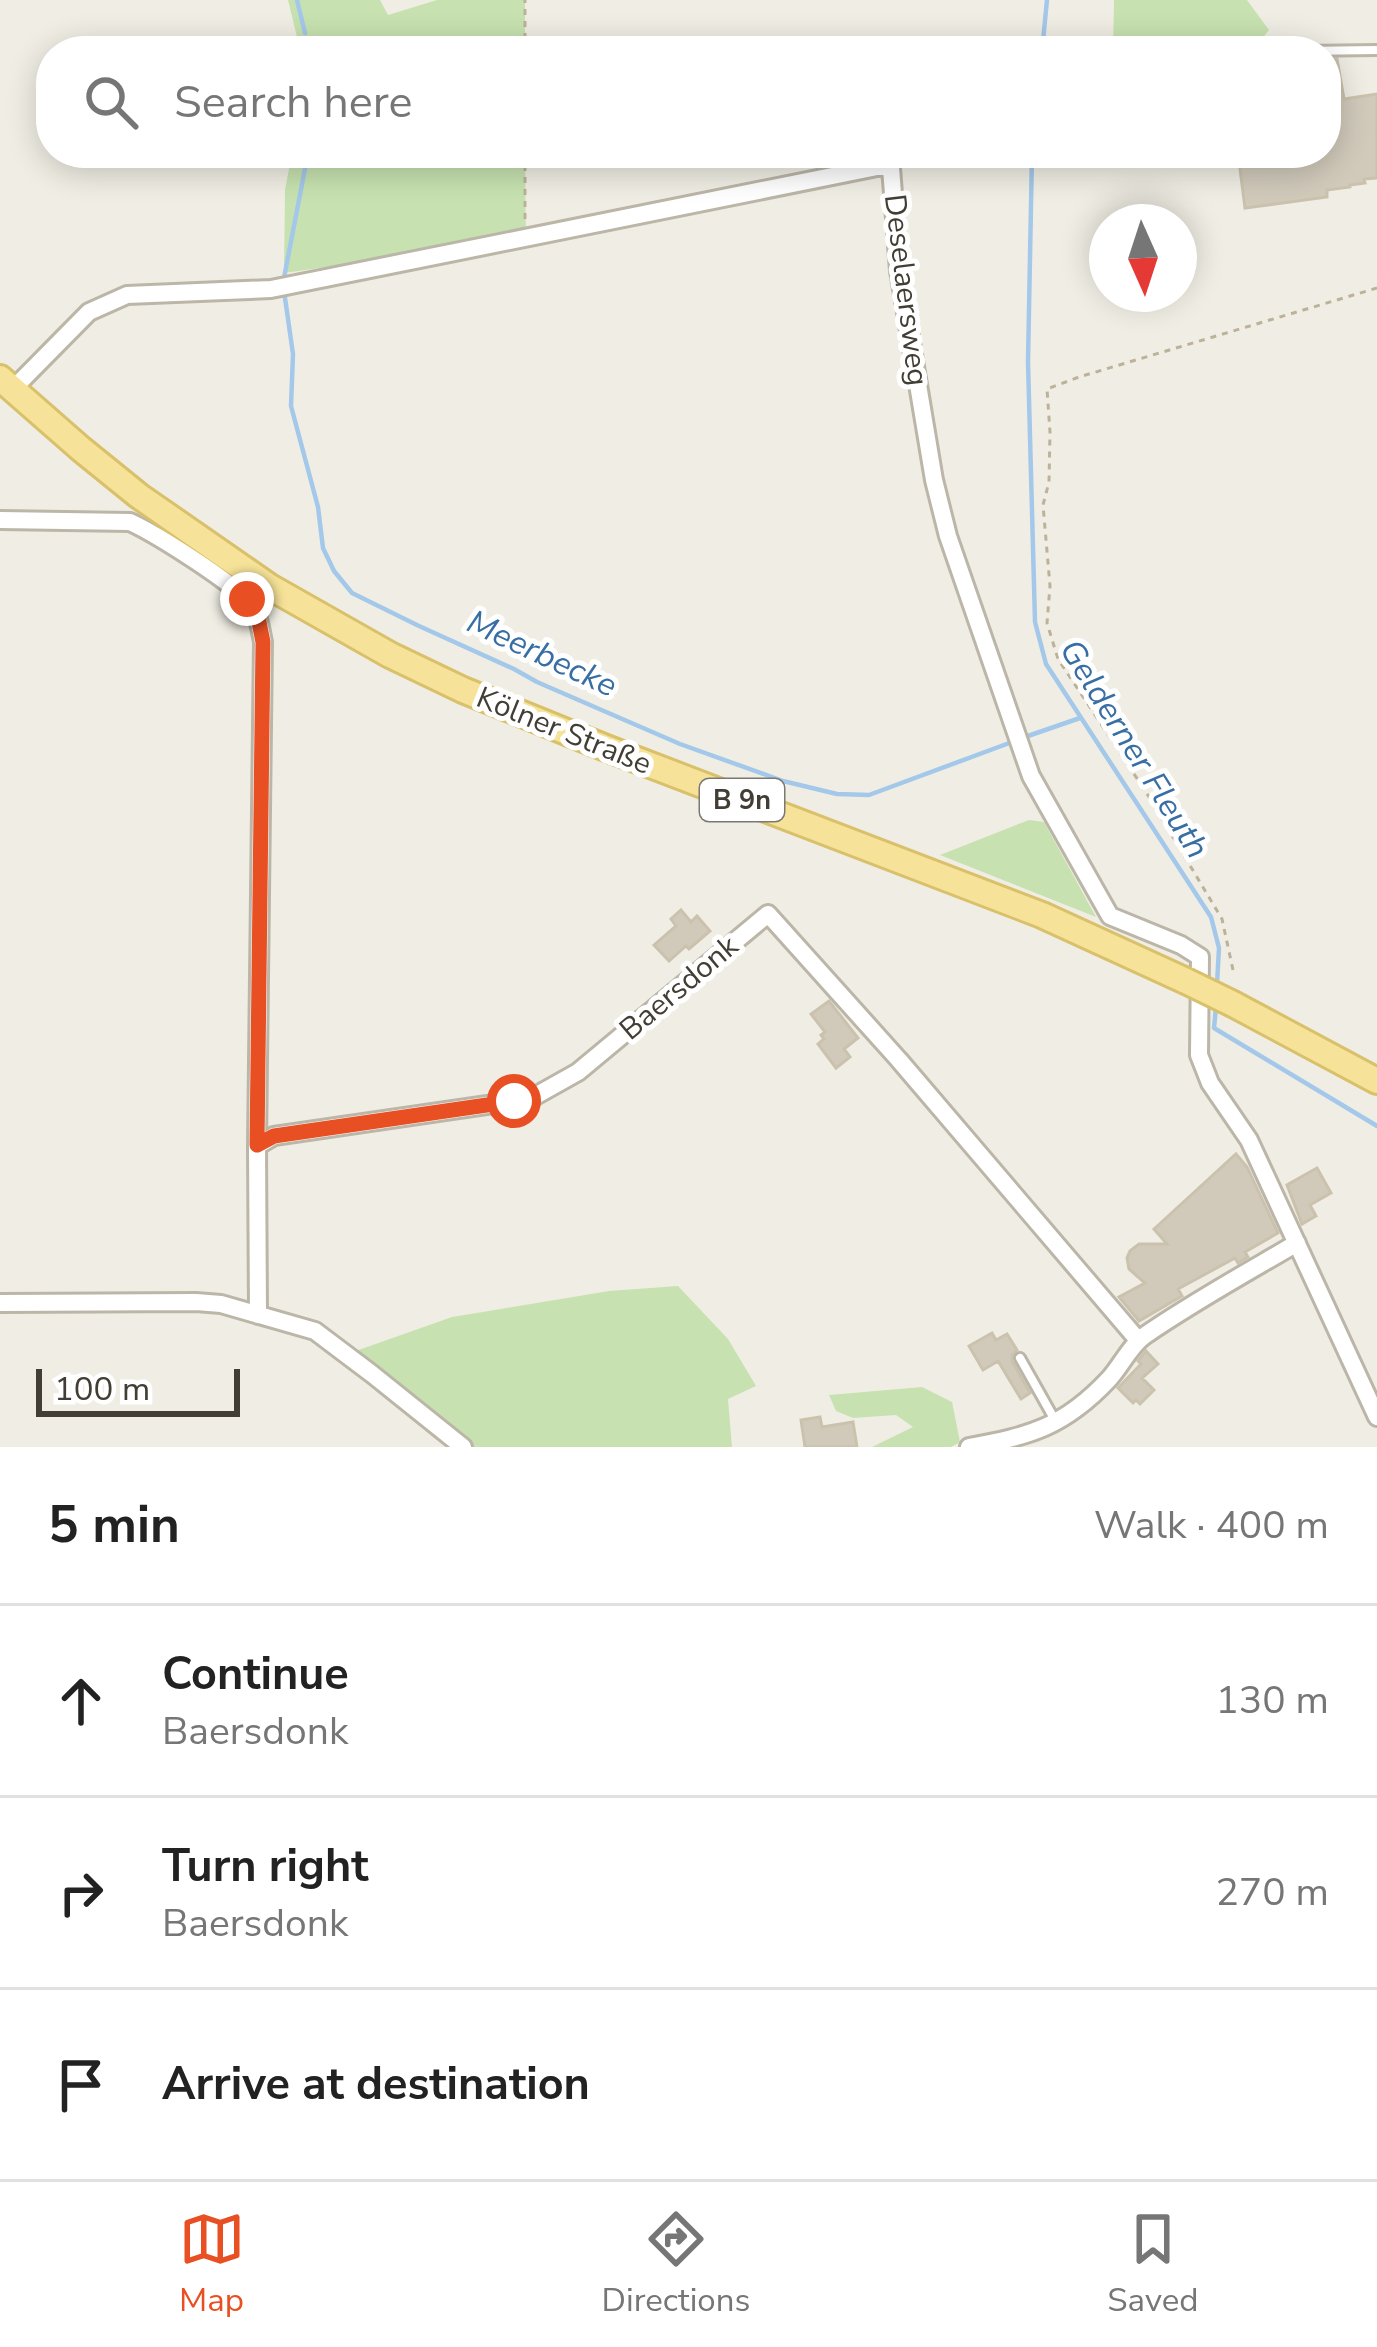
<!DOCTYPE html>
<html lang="en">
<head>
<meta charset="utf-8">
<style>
	body { margin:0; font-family:"Nunito Sans",sans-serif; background:#f2f2f2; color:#222 }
	.compass { position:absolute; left:1089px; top:204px; width:108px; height:108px; border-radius:50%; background:#fff; box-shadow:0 6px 30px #0003; rotate:177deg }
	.scale { position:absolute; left:36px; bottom:30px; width:204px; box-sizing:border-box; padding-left:12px; border:6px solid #423e35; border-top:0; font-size:33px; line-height:42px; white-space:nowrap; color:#423e35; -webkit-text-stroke:9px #fff; paint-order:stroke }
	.stop { position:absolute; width:36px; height:36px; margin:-27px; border:9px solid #e85023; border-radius:50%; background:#fff }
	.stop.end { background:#e85023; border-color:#fff; box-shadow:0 3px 12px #0008 }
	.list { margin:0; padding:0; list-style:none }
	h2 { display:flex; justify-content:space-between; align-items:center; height:156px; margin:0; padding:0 48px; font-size:51px }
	h2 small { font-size:39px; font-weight:400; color:#767676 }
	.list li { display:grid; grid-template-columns:78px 1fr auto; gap:36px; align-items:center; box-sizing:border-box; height:192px; padding:0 48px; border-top:3px solid #e0e0e0 }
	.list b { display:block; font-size:45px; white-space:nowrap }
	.list p { margin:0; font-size:39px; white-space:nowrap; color:#767676 }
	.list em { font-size:39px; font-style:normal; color:#767676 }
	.icon { flex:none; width:66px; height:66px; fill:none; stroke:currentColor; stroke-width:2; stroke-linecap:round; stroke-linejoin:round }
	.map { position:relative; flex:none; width:1377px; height:1447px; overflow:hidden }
	.search { position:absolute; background:#fff; box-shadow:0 6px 30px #0003; left:36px; right:36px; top:36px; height:132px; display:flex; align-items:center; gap:30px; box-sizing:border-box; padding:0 42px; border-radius:48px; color:#767676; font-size:45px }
	.sheet { height:732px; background:#fff }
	nav { display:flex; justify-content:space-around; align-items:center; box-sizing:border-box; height:168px; border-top:3px solid #e0e0e0; background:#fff; font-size:33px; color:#767676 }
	nav a { display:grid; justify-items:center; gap:6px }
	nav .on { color:#e85023 }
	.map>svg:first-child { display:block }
</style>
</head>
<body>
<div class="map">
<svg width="1377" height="1447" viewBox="0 0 1377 1447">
	<rect width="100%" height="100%" fill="#f0eee4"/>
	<path fill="#c7e2b0" d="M288 0H380L388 15 437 0H525V51H298L297 37Z
		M1114 0H1247L1269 30 1252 51H1113Z
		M292 153H525L526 239 284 273 285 190Z
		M1029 820 1044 822 1096 917 940 855Z
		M678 1286 728 1339 756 1386 728 1399 732 1447H465L350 1353 452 1317 609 1291Z
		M922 1387 952 1402 960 1442 951 1447H872L913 1427 896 1415 853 1418 836 1411 829 1395Z"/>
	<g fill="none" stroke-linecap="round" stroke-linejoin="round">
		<path stroke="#a4c8e9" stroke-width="4.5" d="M297 0 305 33
			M1042 51 1047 0
			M1032 153 1028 362 1035 622 1046 664 1211 917 1219 948 1217 984
			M284 278 308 153
			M284 291 293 354 291 406 318 507 323 548 334 571 352 593 419 626 514 669 537 682 680 744 783 781 837 794 869 795 1012 742
			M1025 737 1080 718
			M1216 1007 1214 1028 1377 1126"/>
	</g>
	<path fill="#d1cabb" stroke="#cbc2ae" stroke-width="3" d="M1326 59H1337L1344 99 1377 94V178L1364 179 1365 183 1350 185V187L1327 190V197L1245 208 1238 153H1326Z
		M681 910 691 922 697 916 710 931 689 949 686 946 669 961 654 945 676 926 671 919Z
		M829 1001 858 1038 844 1049 850 1057 836 1068 818 1044 824 1039 821 1035 825 1032 811 1014Z
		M1236 1154 1247 1167 1278 1233 1245 1252 1248 1257 1238 1263 1235 1258 1178 1289 1182 1296 1139 1321 1119 1297 1145 1283 1129 1269 1127 1258 1130 1251 1139 1244H1167L1154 1229Z
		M1317 1168 1331 1193 1310 1205 1316 1216 1302 1224 1287 1185Z
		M992 1333 996 1340 1007 1334 1017 1350 1012 1355V1361L1030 1393 1021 1399 998 1361 983 1370 969 1346Z
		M1146 1351 1158 1364 1142 1378 1154 1390 1140 1404 1136 1400 1133 1403 1118 1388 1141 1364 1138 1361Z
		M820 1417 822 1427 853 1422 857 1447H805L801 1420Z"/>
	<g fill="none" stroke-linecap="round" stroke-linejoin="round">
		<defs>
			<path id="service" d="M1303 51 1377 50
				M1020 1358 1056 1422"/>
			<path id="minor" d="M12 390 89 312 127 295 271 289 882 166 891 168 899 271 934 480 948 536 1031 776 1110 916 1181 945 1200 957 1199 1055 1210 1083 1249 1140 1377 1417
				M0 520 130 522C156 534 236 584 251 605 259 616 260 628 263 642L257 1146
				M0 1303 196 1302 221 1304 315 1331 372 1374 463 1447
				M258 1315 257 1146 274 1136 514 1101 537 1095 578 1072 768 914 899 1060 1138 1340
				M969 1447C1030 1436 1064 1427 1109 1379 1121 1366 1130 1346 1144 1336 1193 1302 1246 1273 1297 1243"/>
			<path id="primary" d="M0 378 81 449 139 496 270 587 390 655 463 690 606 748 1042 915 1186 981
				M1233 1004 1377 1081"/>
		</defs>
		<use href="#service" stroke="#bbb6a8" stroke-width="14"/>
		<use href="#minor" stroke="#bbb6a8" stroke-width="22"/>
		<use href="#primary" stroke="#d9c06a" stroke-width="30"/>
		<path stroke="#bcb29a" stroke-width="3" stroke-dasharray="6 6" stroke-linecap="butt" d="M525 51V0
			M525 153V225
			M904 164 985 153
			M1233 970 1222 919 1146 792 1058 659 1047 623 1050 586 1043 505 1049 482 1050 432 1047 389 1079 377 1377 288"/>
		<use href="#service" stroke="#fff" stroke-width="8"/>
		<use href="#minor" stroke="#fff" stroke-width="16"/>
		<use href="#primary" stroke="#f6e298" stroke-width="24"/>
		<defs>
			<path id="primary-bridge" d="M1186 981 1233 1004"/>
		</defs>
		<use href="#primary-bridge" stroke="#d9c06a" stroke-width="30" stroke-linecap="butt"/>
		<use href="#primary-bridge" stroke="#f6e298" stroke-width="24"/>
	</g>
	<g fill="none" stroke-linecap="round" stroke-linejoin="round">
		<path stroke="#e85023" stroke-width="15" d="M247 599 258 617 263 642 257 1145 274 1136 514 1101"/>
	</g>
	<g text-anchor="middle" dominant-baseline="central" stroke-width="10" stroke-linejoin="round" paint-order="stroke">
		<rect fill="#fff" stroke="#7b7872" stroke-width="3" x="700" y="779" width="84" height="42" rx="9"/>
		<g font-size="27" font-weight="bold" fill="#423e35">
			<text x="742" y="800">B 9n</text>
		</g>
		<g font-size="30" fill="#423e35" stroke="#fff">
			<text transform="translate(906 290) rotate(83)">Deselaersweg</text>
			<text transform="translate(564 731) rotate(22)">Kölner Straße</text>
			<text transform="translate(679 988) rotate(-40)">Baersdonk</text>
		</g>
		<g font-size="33" font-style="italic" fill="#376ea4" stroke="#fff">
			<text transform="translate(542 654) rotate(25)">Meerbecke</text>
			<text transform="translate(1134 749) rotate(58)">Gelderner Fleuth</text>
		</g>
	</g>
</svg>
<svg class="compass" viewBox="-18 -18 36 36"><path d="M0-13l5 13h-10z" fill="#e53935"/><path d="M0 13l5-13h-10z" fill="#767676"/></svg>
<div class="scale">100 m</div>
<div class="stop" style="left:514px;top:1101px"></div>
<div class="stop end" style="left:247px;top:599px"></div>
<div class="search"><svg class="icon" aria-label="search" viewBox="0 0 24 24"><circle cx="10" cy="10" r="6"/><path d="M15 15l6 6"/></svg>Search here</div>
</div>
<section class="sheet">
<h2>5 min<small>Walk · 400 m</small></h2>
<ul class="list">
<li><svg class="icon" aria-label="ahead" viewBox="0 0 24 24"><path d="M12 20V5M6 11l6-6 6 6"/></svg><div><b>Continue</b><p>Baersdonk</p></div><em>130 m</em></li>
<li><svg class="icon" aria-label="right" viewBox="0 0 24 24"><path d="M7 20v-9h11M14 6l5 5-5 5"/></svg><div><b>Turn right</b><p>Baersdonk</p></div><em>270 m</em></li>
<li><svg class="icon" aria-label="arrive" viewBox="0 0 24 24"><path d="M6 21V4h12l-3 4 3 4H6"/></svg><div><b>Arrive at destination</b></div></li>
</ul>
</section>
<nav>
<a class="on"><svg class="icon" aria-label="map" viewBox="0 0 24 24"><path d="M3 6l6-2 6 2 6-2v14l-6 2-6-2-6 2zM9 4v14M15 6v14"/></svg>Map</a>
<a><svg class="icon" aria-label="directions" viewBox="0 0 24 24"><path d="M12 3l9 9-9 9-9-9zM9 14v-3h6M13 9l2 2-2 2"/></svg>Directions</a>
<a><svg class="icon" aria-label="saved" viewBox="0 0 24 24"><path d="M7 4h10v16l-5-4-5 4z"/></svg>Saved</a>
</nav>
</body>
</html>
